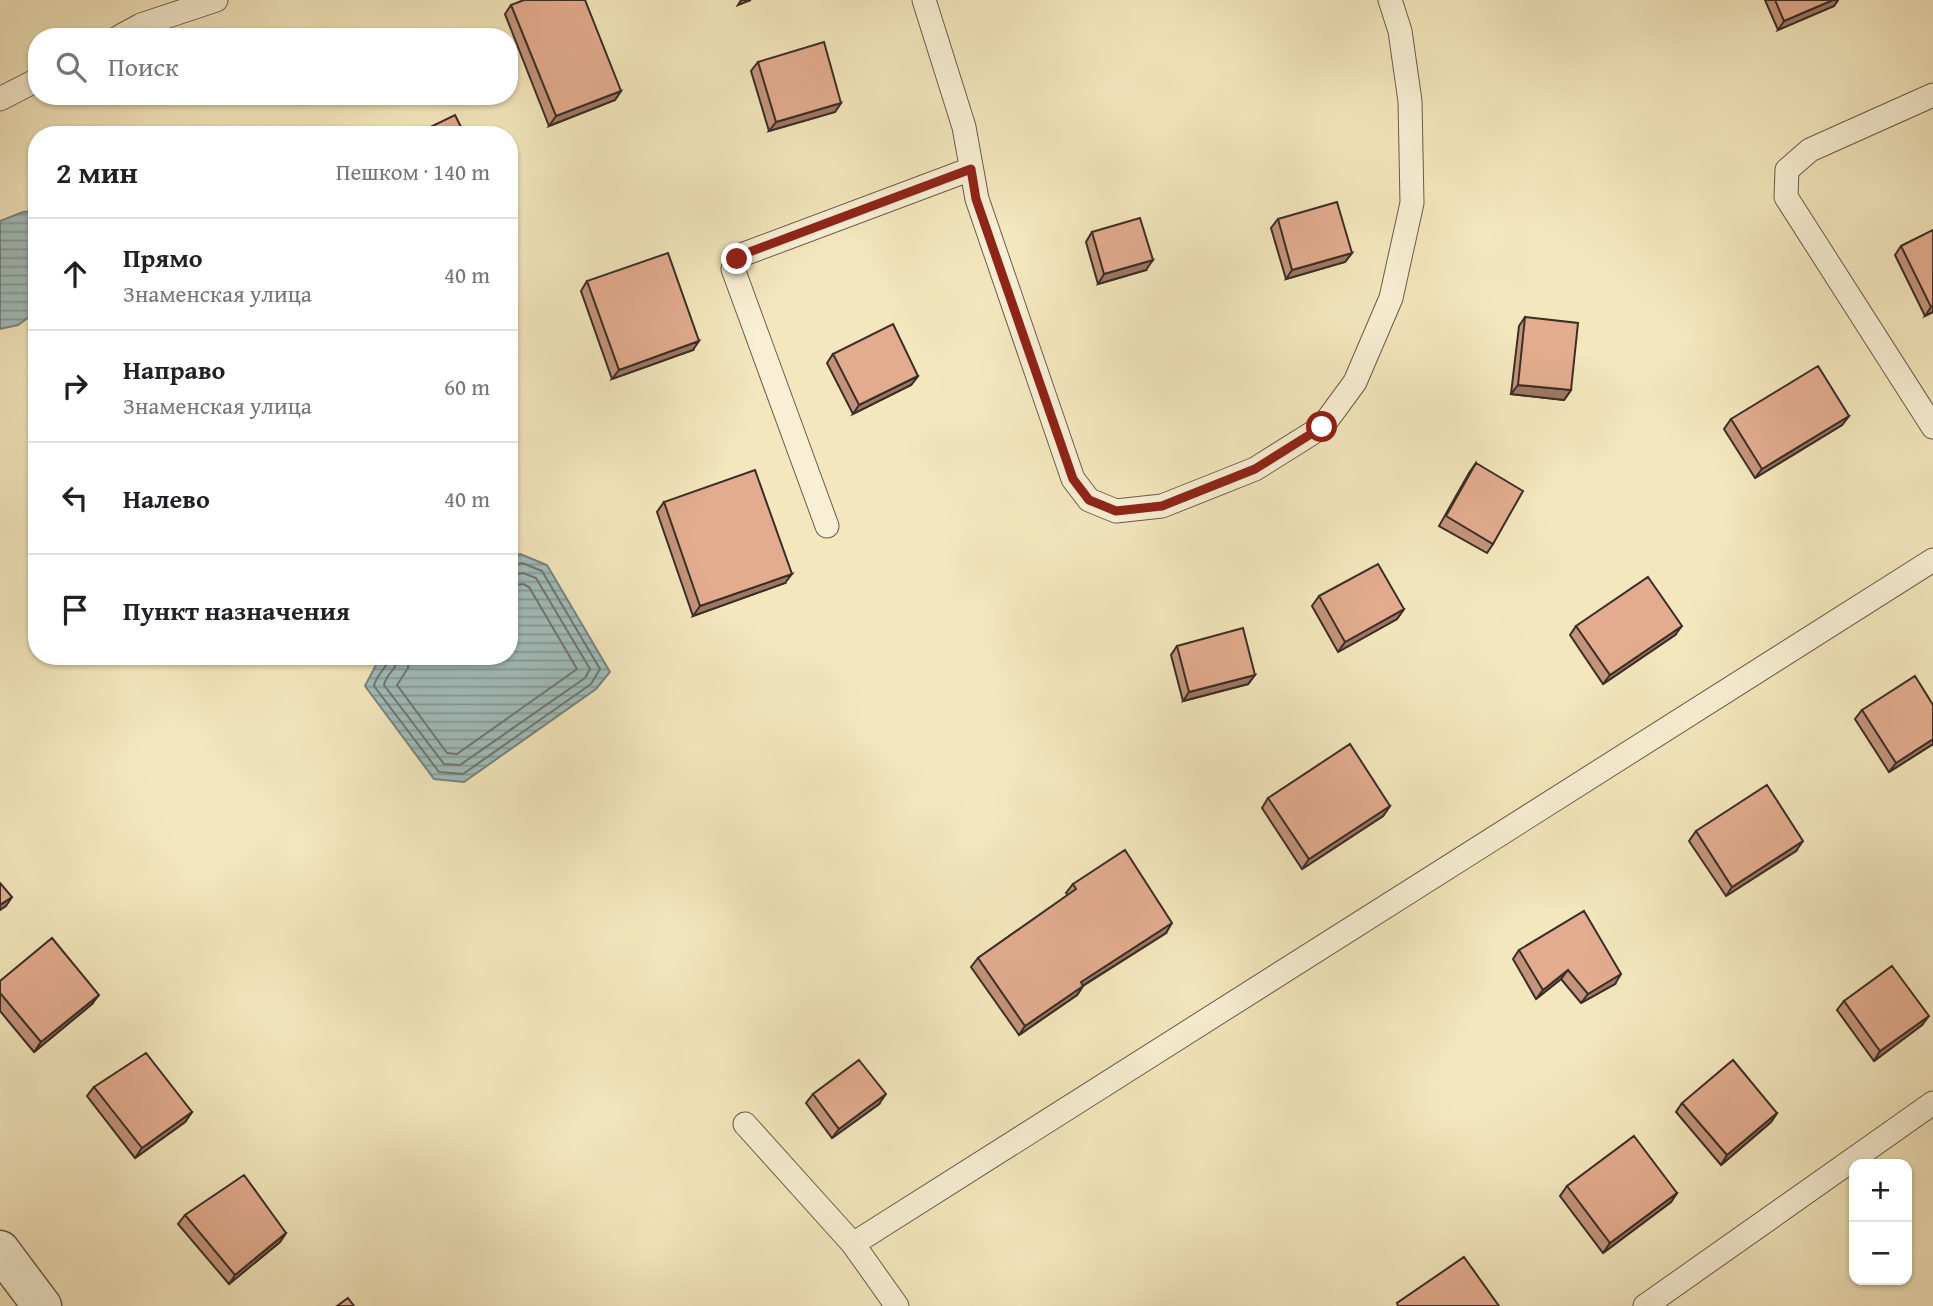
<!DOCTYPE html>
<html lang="ru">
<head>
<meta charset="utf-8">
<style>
	body { margin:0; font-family:"Gentium Book Plus",serif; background:#f6f6f6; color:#202124 }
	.controls { position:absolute; right:21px; bottom:21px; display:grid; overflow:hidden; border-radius:14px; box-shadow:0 2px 5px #0004 }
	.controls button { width:63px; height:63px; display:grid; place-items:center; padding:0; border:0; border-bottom:2px solid #e0e0e0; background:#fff; color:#202124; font:35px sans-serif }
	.stop { position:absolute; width:21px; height:21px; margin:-16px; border:5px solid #8f2418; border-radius:50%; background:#fff }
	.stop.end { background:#8f2418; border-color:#fff; box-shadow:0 2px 7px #0008 }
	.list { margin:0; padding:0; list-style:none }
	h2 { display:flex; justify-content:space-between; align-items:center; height:91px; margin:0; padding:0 28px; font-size:30px }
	h2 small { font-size:23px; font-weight:400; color:#757577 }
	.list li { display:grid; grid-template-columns:46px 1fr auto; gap:21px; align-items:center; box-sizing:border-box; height:112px; padding:0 28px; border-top:2px solid #e0e0e0 }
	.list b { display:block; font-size:26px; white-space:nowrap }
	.list p { margin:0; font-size:23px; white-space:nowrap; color:#757577 }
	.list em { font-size:23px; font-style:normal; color:#757577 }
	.icon { flex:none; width:38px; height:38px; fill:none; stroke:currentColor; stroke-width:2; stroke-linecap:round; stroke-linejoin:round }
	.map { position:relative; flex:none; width:1933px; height:1306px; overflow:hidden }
	.search { position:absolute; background:#fff; box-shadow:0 2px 5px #0004; left:28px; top:28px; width:490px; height:77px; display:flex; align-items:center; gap:18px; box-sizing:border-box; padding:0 24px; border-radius:28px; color:#757577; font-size:26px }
	.panel { position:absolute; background:#fff; box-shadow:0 2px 5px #0004; left:28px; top:126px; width:490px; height:539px; border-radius:28px }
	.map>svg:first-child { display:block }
</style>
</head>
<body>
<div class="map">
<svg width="1933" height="1306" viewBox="0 0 1933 1306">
	<defs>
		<pattern id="water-rules" width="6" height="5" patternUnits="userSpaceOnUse" patternTransform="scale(1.75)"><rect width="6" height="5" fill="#a1bdbc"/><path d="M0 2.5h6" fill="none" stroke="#849a99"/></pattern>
	</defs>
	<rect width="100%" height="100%" fill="#f4e7bd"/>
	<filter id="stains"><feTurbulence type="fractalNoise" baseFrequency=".00286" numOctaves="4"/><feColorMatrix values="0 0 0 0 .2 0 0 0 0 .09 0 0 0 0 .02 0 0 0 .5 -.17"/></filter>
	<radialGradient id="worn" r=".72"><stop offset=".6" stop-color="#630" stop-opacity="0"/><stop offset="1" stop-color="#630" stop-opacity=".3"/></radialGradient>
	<path fill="url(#water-rules)" stroke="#788480" stroke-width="2" d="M37 211V311L18 325 0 329V221L23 212Z
		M520 554 547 565 610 672 596 689 464 782 434 779 365 686 376 665 387 656H509V562Z"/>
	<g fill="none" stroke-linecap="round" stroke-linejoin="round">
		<path stroke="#6e7672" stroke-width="2" d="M390 656C389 667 376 674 374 686L439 772 463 774 591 684 600 669 542 571 522 563 509 567
			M399 656C398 669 386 673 384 685L444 764 460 765 585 678 590 669 536 578 523 573 509 576
			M409 656 408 668 397 685 447 753 457 754 577 669 529 587 523 584 509 586"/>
		<defs>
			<path id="lane" d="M924 0 964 127 977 199 1073 479 1089 500 1116 511 1162 506 1255 469 1322 427 1355 382 1391 298 1412 203 1410 101 1400 31 1390 0
				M119 37 141 25 216 0
				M1933 95 1810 150 1787 170 1786 197 1933 427
				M0 99 37 80
				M827 526 733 269 737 259 744 254 971 169
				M745 1124 853 1244
				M897 1306 853 1244 1933 560
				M1645 1306 1933 1103"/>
			<path id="street" d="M0 1250 42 1306"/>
		</defs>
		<use href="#lane" stroke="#695c4c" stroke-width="25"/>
		<use href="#street" stroke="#695c4c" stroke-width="41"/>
		<use href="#lane" stroke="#f8efd4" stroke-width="23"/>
		<use href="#street" stroke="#f8efd4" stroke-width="38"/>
	</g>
	<path fill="#c3947b" stroke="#3b2e27" stroke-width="2" d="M1765 0H1838L1834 6 1778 30Z
		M511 5 621 91 615 100 549 126 505 14Z
		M758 62 841 103 835 112 769 131 751 71Z
		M1278 219 1352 253 1345 262 1286 279 1271 228Z
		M1933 230V312L1925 316 1895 255 1901 246Z
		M1092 232 1146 270 1098 284 1086 242Z
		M587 281 693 350 612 379 581 291Z
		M1525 317 1571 390 1564 400 1511 394 1519 326Z
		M833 354 918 376 911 385 853 414 827 363Z
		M1849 416 1842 425 1755 478 1724 429 1731 419Z
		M1476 463 1493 544 1487 553 1439 526 1469 473Z
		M664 502 785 583 693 616 657 512Z
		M1319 596 1404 609 1397 619 1338 652 1312 606Z
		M1576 626 1675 635 1603 684 1570 635Z
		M1177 646 1255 675 1248 684 1183 701 1171 655Z
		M1933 705V744L1889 772 1855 719 1862 710Z
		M1268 798 1390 806 1383 816 1302 869 1262 808Z
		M1696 831 1796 851 1726 896 1689 841Z
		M1073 884 1166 933 1083 986 1077 995 1019 1035 971 967 978 958 1068 895 1066 893Z
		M1519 950 1615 984 1581 1003 1561 979 1536 999 1513 959Z
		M0 981 92 1004 34 1052 0 1011Z
		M1844 1001 1922 1025 1874 1061 1837 1010Z
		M94 1087 192 1112 185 1122 135 1158 87 1096Z
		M813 1094 879 1104 832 1138 806 1103Z
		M1682 1103 1777 1113 1771 1122 1721 1165 1676 1112Z
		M1567 1186 1677 1193 1671 1202 1603 1253 1560 1196Z
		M185 1215 286 1233 280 1242 229 1284 178 1224Z"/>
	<path fill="#9f7864" stroke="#3b2e27" stroke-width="2" d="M741 0H751L738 5Z
		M1833 0H1838L1834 6 1778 30 1784 21Z
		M621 91 615 100 549 126 556 116Z
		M841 103 835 112 769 131 776 122Z
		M1352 253 1345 262 1286 279 1292 270Z
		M1153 260 1146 270 1098 284 1104 274Z
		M1933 306V312L1925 316 1931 307Z
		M699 341 693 350 612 379 619 370Z
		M918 376 911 385 853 414 859 405Z
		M1518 385 1571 390 1564 400 1511 394Z
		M1849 416 1842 425 1755 478 1762 469Z
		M792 574 785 583 693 616 700 606Z
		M1404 609 1397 619 1338 652 1345 642Z
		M1682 626 1675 635 1603 684 1610 675Z
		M1255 675 1248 684 1183 701 1189 692Z
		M1933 739V744L1889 772 1896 763Z
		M1390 806 1383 816 1302 869 1309 859Z
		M1803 841 1796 851 1726 896 1732 887Z
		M12 897 6 906 0 910V905Z
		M1172 923 1166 933 1074 991 1081 982Z
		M1568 970 1561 979 1536 999 1543 990Z
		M1621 974 1615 984 1581 1003 1588 994Z
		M1083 986 1077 995 1019 1035 1025 1026Z
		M99 995 92 1004 34 1052 41 1042Z
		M1929 1016 1922 1025 1874 1061 1880 1051Z
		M886 1094 879 1104 832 1138 839 1129Z
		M192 1112 185 1122 135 1158 142 1148Z
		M1777 1113 1771 1122 1721 1165 1727 1155Z
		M1677 1193 1671 1202 1603 1253 1610 1243Z
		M286 1233 280 1242 229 1284 235 1275Z"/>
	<path fill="#e3ac8f" stroke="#3b2e27" stroke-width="2" d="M524 0H585L621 91 556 116 511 5Z
		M1775 0H1833L1784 21Z
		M824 42 841 103 776 122 758 62Z
		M455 115 465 135H414Z
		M1337 202 1352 253 1292 270 1278 219Z
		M1140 218 1153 260 1104 274 1092 232Z
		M1933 230V306L1931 307 1901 246Z
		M668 253 699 341 619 370 587 281Z
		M1525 317 1578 323 1571 390 1518 385Z
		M893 324 918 376 859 405 833 354Z
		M1818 366 1849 416 1762 469 1731 419Z
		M1476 463 1523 491 1493 544 1446 516Z
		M755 470 792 574 700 606 664 502Z
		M1378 564 1404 609 1345 642 1319 596Z
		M1648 577 1682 626 1610 675 1576 626Z
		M1243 628 1255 675 1189 692 1177 646Z
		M1915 676 1933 705V739L1896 763 1862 710Z
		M1350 744 1390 806 1309 859 1268 798Z
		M1767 785 1803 841 1732 887 1696 831Z
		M1125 850 1172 923 1081 982 1083 986 1025 1026 978 958 1076 889 1073 884Z
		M0 883 12 897 0 905Z
		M1584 911 1621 974 1588 994 1568 970 1543 990 1519 950Z
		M52 938 99 995 41 1042 0 993V981Z
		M1892 966 1929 1016 1880 1051 1844 1001Z
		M146 1053 192 1112 142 1148 94 1087Z
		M859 1060 886 1094 839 1129 813 1094Z
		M1733 1060 1777 1113 1727 1155 1682 1103Z
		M1634 1136 1677 1193 1610 1243 1567 1186Z
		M244 1175 286 1233 235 1275 185 1215Z
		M1464 1257 1499 1306H1398L1397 1303Z
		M348 1298 354 1306H337Z"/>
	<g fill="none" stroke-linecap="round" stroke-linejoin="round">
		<path stroke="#8f2418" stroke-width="9" d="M737 259 744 254 971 169 976 199 1073 479 1089 500 1116 511 1162 506 1255 469 1322 427"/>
	</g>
	<rect width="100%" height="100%" filter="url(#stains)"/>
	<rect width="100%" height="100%" fill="url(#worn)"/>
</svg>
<div class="controls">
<button>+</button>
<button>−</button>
</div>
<div class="stop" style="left:1322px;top:427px"></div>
<div class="stop end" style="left:737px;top:259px"></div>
<div class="search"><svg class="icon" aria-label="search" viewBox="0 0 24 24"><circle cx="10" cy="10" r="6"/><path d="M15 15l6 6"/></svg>Поиск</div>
<section class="panel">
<h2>2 мин<small>Пешком · 140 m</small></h2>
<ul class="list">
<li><svg class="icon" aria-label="ahead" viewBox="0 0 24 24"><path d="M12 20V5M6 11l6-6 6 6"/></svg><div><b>Прямо</b><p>Знаменская улица</p></div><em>40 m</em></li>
<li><svg class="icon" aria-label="right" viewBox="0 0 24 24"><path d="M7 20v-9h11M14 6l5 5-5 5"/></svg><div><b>Направо</b><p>Знаменская улица</p></div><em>60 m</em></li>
<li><svg class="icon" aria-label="left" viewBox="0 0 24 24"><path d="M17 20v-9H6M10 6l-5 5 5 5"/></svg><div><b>Налево</b></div><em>40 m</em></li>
<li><svg class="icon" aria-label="arrive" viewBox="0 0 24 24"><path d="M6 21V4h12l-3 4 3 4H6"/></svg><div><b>Пункт назначения</b></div></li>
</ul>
</section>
</div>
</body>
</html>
